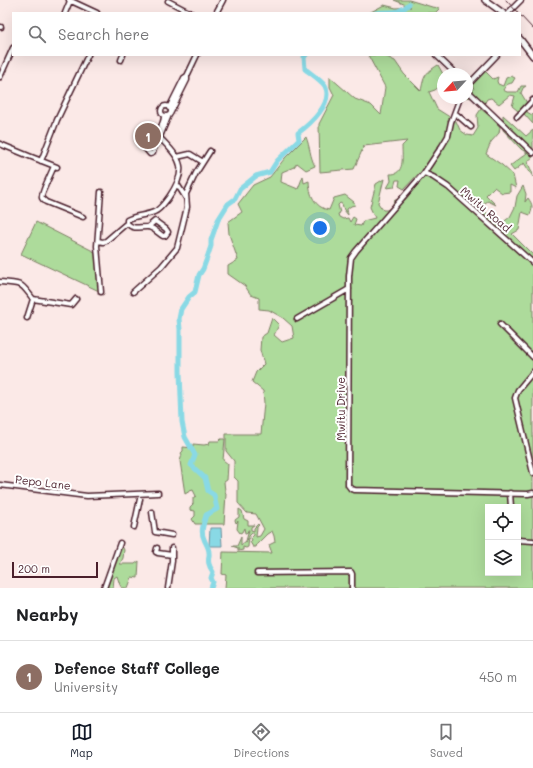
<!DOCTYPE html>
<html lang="en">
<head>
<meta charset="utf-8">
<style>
	body { margin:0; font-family:Mali,sans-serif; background:#f6f6f6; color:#202124 }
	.controls { position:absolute; right:12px; bottom:12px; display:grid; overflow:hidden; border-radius:0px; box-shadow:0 4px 16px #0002 }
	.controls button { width:36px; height:36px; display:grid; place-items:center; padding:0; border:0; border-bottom:1px solid #e0e0e0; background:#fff; color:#202124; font:20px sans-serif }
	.compass { position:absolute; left:437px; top:68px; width:36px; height:36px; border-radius:50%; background:#fff; box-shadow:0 4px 16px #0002; rotate:244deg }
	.scale { position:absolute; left:12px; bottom:10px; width:86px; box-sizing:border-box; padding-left:4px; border:2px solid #4a1f2b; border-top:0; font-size:11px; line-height:14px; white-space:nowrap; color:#4a1f2b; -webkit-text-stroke:3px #fff; paint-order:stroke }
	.you { position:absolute; left:320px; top:228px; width:14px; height:14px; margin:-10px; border:3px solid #fff; border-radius:50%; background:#1a73e8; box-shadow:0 0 0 6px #1a73e833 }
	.badge { display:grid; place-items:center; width:26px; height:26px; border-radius:50%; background:#111827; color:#fff; font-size:13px; font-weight:700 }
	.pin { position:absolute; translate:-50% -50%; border:2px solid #fff; box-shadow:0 1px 4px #0006 }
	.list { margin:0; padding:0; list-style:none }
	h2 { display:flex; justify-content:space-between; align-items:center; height:52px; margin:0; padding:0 16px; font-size:17px }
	h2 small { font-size:13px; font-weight:400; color:#757577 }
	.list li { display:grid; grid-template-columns:26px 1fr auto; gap:12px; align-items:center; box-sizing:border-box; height:72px; padding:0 16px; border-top:1px solid #e0e0e0 }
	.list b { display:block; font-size:15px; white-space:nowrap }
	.list p { margin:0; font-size:13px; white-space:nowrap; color:#757577 }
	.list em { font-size:13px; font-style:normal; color:#757577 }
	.icon { flex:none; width:22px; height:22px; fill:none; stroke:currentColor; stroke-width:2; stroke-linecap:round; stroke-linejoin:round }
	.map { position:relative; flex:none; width:533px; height:588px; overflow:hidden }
	.search { position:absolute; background:#fff; box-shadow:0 4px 16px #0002; left:12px; right:12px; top:12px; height:44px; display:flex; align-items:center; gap:10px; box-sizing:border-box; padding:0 14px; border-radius:0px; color:#757577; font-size:15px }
	.sheet { height:124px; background:#fff }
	nav { display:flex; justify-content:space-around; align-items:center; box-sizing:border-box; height:56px; border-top:1px solid #e0e0e0; background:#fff; font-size:11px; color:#757577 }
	nav a { display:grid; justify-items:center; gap:2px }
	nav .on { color:#111827 }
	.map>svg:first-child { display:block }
</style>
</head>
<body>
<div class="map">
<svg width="533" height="588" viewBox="0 0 533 588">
	<rect width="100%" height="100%" fill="#fbe9e7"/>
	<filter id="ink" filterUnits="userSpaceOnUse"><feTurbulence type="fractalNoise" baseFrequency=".025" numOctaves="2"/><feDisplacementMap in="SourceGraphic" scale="8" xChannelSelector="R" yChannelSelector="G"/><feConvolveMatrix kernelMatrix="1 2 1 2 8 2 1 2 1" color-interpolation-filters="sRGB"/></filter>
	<g filter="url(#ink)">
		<path fill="#addb9b" stroke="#7c7d63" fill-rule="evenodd" d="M394 0H409L432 7 440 8 435 13H369L384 5 396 8 411 7Z
			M368 55H383L395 61 404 74 421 91C424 76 424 74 438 65L443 74V87L440 86 435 90 429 92 437 109 456 121 460 130 467 135 473 136 478 128 477 115 481 109 491 117 500 127 499 133 491 142 486 154 502 165 513 175 516 188 510 185V192L502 193 494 187 486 195 496 205 488 201 480 206 494 221 502 223 510 217 515 207 517 196 523 186 526 194 525 202 528 198C533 205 533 207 530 215L522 212 519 230 512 234 533 255V588H225L226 575 222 574 223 552 272 553 269 545 275 542 274 536 272 531 267 534 257 544 256 547H253L250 542 252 540 251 538 254 535V533H252L249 536 248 547 246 548 243 547V550L238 551V548L232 546H237L241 537V545L246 541 249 530H248L247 533H245L244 528 242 532 240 533 237 529 238 521 236 523 235 520 239 517V509L242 511 244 519 248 521V525H254L251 527V530L254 531V528L258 524 259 525 257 527 256 537 260 536 264 529 256 514 247 513 238 503V481L234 477V461L226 451V434H261L264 403 263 391 252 382 256 372 264 364 260 350 261 337 267 333 272 318 279 325 274 335 282 342 294 338 292 326 283 318 269 310 259 309V298L251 295 245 286 228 274V266L238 260 229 234 228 222 242 212 238 204 253 185 270 177 285 158 306 137C310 147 310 157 315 166L306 170 297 163 294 167 282 172 281 182 298 189 303 176 304 183 309 181C309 194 315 208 329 210L334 198 345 195 354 202 355 205 351 206 347 209 348 215 344 210 342 204 340 203 338 205 340 213 338 214 339 217 343 219 348 218 350 222 353 217 356 219 354 225 361 226 363 221 375 218 370 207 376 184 384 179 378 203 383 210H387L391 207 395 200H405L423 178 419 173 404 189 399 186 400 180H396L394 187 387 188 391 181 390 174C405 175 402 157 402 146L407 141 364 146 354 169 320 172 319 124 334 95 330 87V77L355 99 371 105 381 115 385 87ZM488 507H518V573H488Z
			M485 71 493 79 498 77 497 81 498 84 503 86 506 78 511 76 515 78 512 83C507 84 506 85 503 90L507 92H518L521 86H526L523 88 521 93 527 103V112L532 115 533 114V124L524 114 518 111 512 106 515 96 510 95 499 104 491 98 487 99 484 104 480 106 472 98 467 97V90L469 88 474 89 472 84Z
			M503 115 526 136 533 130V157L528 161C528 167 533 170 533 177L524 163 514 171 510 166 527 153 521 149 503 130Z
			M36 222 95 252 99 291 21 254Z
			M221 439H225L223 460 228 464 227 480 224 482 225 491 226 494 224 524H195L192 519 195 516V511L190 510V507L193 504V498L196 496 193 490 190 491 185 494 180 461 182 455 181 453 183 451V447L193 448V444L204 445 209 444 210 441H219Z
			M120 542 124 550 123 558 120 564H135L139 561 138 578 132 577 128 588H122L120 585 117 576 114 578 113 588H107L111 575 106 572 109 569 113 571 114 567 112 563Z"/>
		<path fill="#89d9e5" stroke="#708f9b" d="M210 528H221L222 546H209Z"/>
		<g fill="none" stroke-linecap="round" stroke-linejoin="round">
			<path stroke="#89d9e5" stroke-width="5" d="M376 13C390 10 398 16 409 4
				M211 588 213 582 211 578 213 572C204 559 212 557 208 548 207 545 205 542 204 539 200 531 204 523 206 515L217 509 214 495 208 491 205 478 191 465 195 455 185 437 182 422 180 372V329L179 319 181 309 189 297 195 292 199 275 203 269 207 258 211 246V240L218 220 228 204 235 199 240 189 256 176 270 172 277 161 299 140 298 133C310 124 334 103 325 86 322 81 310 73 305 69L304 57 306 55"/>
			<defs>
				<path id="minor" d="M69 0 97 13
					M168 1 191 13
					M65 13 70 1
					M216 13 223 0
					M508 13 521 0
					M0 27H1
					M436 55 456 74
					M121 60 123 55
					M0 77 13 48
					M467 86 497 55
					M467 90 533 153
					M460 98 451 122 448 136 442 146 424 173 356 251 351 258 349 276 348 485 351 489 355 490 528 494 533 493
					M161 111a5 5 0 1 1 10 0a5 5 0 1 1-10 0Z
					M169 108 184 78 187 76
					M171 112 187 80V76L197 55
					M455 113 471 127
					M517 117 533 100
					M159 139 169 115
					M0 144 29 156 57 167
					M145 148 150 154 153 153C155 147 155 142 156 137 159 129 164 124 164 116
					M177 157 190 154 203 162
					M41 161 57 120 88 55
					M54 166C52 172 40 195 42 198 43 200 45 201 46 202L83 217
					M424 173 433 177 448 187 533 263
					M177 184 186 198
					M101 192 97 246 101 292
					M148 227 155 221 166 229 168 232 165 236H163C158 233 155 229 149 227 140 226 134 231 127 223V220C135 215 145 216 154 212 160 210 165 202 169 197 188 169 182 160 160 138
					M98 241 103 242 106 241 127 223
					M0 282C21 284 20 281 33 299L27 318
					M133 292 161 267 177 248 187 207 186 194 196 173 210 151
					M33 299 71 305 76 299
					M297 319 349 289
					M500 324 533 357
					M533 372 518 390 515 398 533 473
					M0 485 87 496 158 493
					M510 493 511 507
					M152 512 155 532 172 535
					M134 527 140 499
					M518 540 533 541
					M157 548 156 552 158 553 172 555
					M257 573 351 572 352 574V588
					M104 588 120 543
					M168 588 172 561V548"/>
				<path id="major" d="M485 0 503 13
					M520 39 533 56"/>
			</defs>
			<use href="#minor" stroke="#4a1f2b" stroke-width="7"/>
			<use href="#major" stroke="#4a1f2b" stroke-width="8"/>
			<use href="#minor" stroke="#fff" stroke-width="4"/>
			<use href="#major" stroke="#fff" stroke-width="5"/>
			<path stroke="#4a1f2b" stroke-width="1" d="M506 0 518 13
				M520 15 533 29"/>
		</g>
	</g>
	<g text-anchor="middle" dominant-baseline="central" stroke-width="4" stroke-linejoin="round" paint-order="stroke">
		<g font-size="11" fill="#4a1f2b" stroke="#fff">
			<text transform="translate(486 209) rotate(41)">Mwitu Road</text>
			<text transform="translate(340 409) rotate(-90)">Mwitu Drive</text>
			<text transform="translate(43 482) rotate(7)">Pepo Lane</text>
		</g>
	</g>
</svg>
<div class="controls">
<button><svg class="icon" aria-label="locate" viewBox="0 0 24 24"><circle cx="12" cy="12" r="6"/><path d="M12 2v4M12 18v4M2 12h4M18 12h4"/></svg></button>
<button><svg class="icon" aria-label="layers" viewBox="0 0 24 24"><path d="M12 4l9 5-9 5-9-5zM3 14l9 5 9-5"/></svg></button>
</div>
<svg class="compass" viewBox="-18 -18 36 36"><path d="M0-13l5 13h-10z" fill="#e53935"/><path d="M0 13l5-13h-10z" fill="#757577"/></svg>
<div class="scale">200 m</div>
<div class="you"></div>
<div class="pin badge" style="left:148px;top:136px;background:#8d6e63">1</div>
<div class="search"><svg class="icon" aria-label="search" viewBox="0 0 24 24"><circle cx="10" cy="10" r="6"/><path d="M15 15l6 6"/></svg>Search here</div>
</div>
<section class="sheet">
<h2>Nearby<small></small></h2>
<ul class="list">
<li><span class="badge" style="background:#8d6e63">1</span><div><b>Defence Staff College</b><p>University</p></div><em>450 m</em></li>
</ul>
</section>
<nav>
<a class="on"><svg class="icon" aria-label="map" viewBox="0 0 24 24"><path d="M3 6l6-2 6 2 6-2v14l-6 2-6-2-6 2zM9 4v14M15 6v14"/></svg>Map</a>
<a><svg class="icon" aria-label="directions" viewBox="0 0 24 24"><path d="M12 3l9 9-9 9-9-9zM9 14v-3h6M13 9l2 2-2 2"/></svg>Directions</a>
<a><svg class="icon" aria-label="saved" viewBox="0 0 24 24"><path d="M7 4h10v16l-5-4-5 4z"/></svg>Saved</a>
</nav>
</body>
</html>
